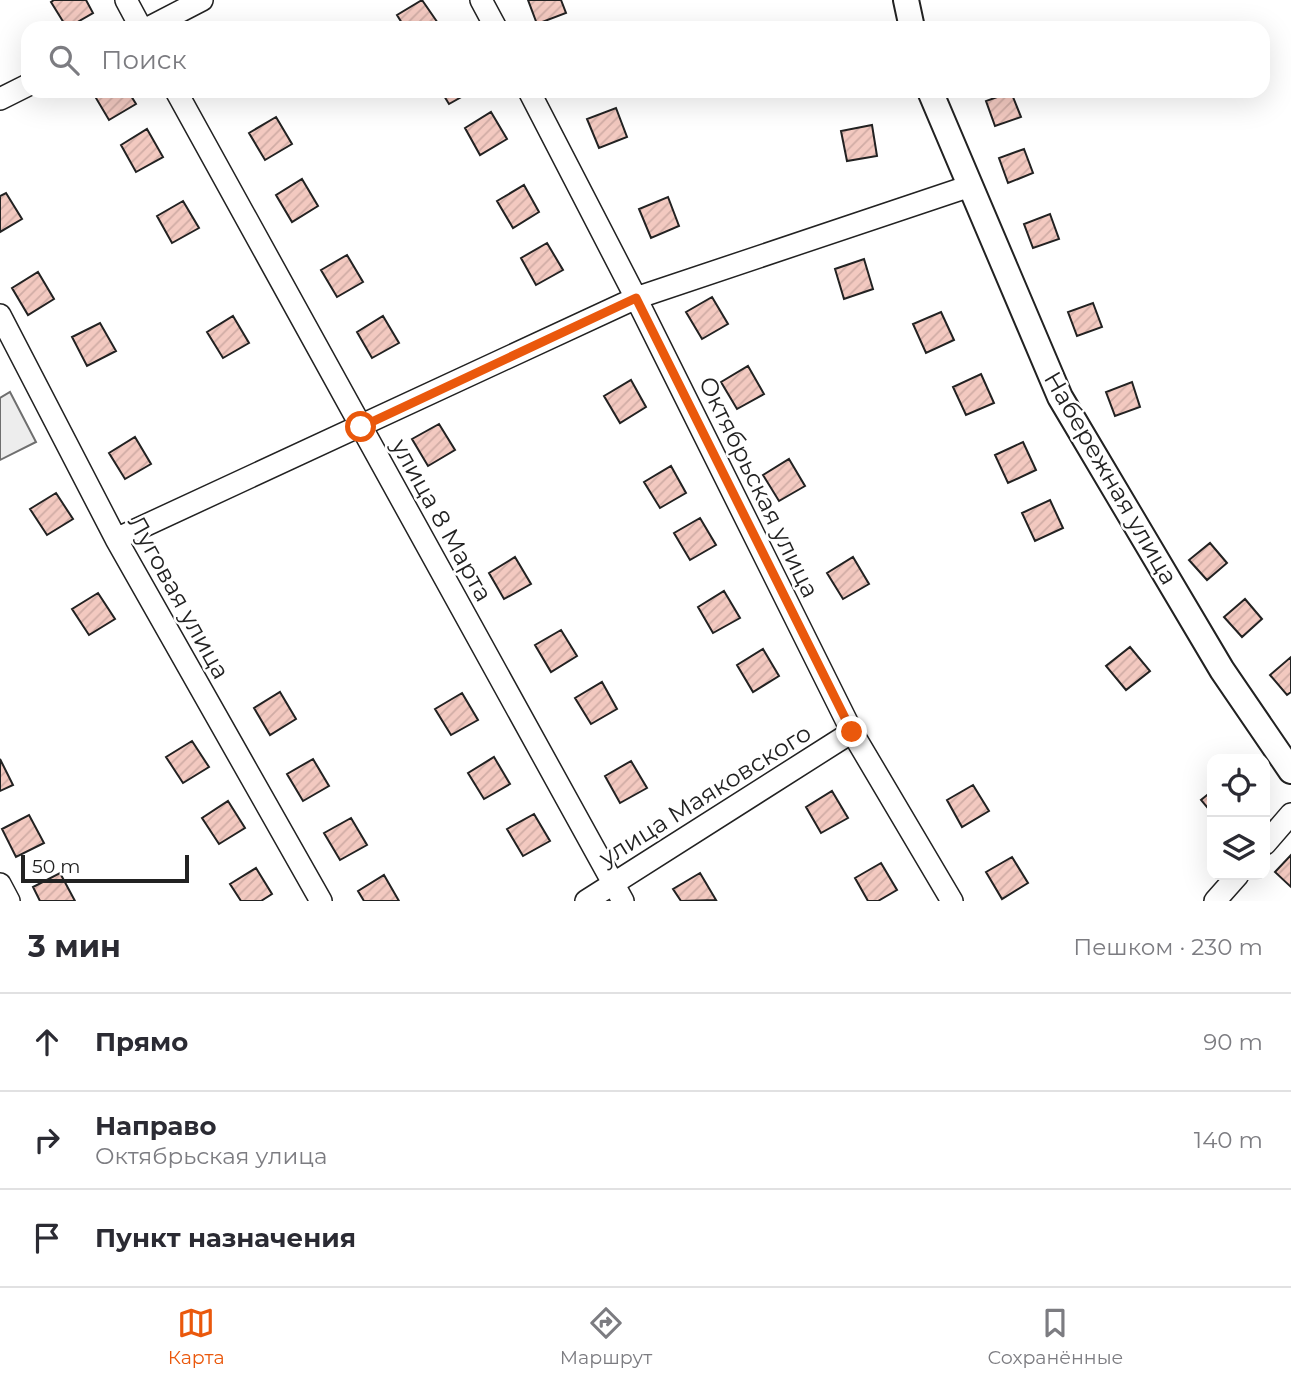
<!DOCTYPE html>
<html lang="ru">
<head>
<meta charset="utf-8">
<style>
	body { margin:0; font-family:Montserrat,sans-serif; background:#f7f7f7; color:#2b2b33 }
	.controls { position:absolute; right:21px; bottom:21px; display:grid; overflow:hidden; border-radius:14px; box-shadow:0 7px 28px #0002 }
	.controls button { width:63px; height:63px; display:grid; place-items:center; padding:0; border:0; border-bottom:2px solid #e1e1e2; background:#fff; color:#2b2b33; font:35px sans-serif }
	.scale { position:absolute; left:21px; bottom:18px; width:168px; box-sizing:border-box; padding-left:7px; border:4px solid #222; border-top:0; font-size:19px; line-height:24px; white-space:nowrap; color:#222; -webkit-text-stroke:5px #fff; paint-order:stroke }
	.stop { position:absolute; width:21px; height:21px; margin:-16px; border:5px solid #ea580c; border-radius:50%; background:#fff }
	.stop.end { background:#ea580c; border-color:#fff; box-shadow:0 2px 7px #0008 }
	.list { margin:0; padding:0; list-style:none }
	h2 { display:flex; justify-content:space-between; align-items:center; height:91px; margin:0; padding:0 28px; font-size:30px }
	h2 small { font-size:23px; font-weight:400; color:#7c7c81 }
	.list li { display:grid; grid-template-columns:46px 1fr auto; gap:21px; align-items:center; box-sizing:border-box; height:98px; padding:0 28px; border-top:2px solid #e1e1e2 }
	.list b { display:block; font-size:26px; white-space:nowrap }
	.list p { margin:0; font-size:23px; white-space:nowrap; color:#7c7c81 }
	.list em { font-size:23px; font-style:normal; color:#7c7c81 }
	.icon { flex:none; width:38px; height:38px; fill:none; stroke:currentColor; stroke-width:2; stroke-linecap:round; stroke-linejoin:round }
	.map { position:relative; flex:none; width:1291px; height:901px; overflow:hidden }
	.search { position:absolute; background:#fff; box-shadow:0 7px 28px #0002; left:21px; right:21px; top:21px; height:77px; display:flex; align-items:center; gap:18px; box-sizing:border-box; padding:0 24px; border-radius:21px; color:#7c7c81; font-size:26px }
	.sheet { height:385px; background:#fff }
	nav { display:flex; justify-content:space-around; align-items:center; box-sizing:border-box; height:98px; border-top:2px solid #e1e1e2; background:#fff; font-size:19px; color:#7c7c81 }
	nav a { display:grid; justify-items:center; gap:4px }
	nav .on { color:#ea580c }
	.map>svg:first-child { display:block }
</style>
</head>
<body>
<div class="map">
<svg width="1291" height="901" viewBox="0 0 1291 901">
	<defs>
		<pattern id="building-hatch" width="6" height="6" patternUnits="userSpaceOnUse" patternTransform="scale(1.75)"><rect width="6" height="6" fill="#f3c9c0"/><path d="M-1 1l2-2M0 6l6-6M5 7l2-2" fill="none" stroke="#d0aca5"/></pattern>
	</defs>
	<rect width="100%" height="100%" fill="#fff"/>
	<path fill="#ededed" stroke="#6f6f6f" stroke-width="2" d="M10 392 36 442 0 460V398Z"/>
	<path fill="url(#building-hatch)" stroke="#222" stroke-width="2" d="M54 0H86L93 13 67 28 51 2Z
		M422 0 440 26 405 28 397 15Z
		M528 0H561L566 13 537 24Z
		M97 91H128L136 104 109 120 93 93Z
		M441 91H472L449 104Z
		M1011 92 1021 117 995 126 986 101Z
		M616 108 627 137 599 148 587 119Z
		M491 112 507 139 480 155 465 128Z
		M276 117 292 144 265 160 249 133Z
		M872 125 877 156 847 161 841 131Z
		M147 129 163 157 136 172 121 145Z
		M1024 149 1033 173 1008 183 999 158Z
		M302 179 318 206 292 222 276 195Z
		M524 185 539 212 513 228 497 201Z
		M6 193 22 219 0 232V196Z
		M668 197 679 226 651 238 639 209Z
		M183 201 199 228 172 243 157 216Z
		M1050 214 1059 239 1033 248 1024 224Z
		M547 243 563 270 536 285 521 258Z
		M347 255 363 282 337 297 321 270Z
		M864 259 873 289 844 299 835 269Z
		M38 272 54 299 28 315 12 288Z
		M712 297 728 324 702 339 686 312Z
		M1093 303 1102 327 1077 336 1068 312Z
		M941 312 954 340 926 353 913 324Z
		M233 316 249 343 223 358 207 332Z
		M383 316 399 343 372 358 357 332Z
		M100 323 116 351 87 366 72 337Z
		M748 366 764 394 737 409 721 382Z
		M981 374 994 403 966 415 953 387Z
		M631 380 646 407 620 423 604 396Z
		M1132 382 1140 407 1115 416 1106 392Z
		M439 424 455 450 428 466 412 439Z
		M135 437 151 464 125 479 109 453Z
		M1023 442 1036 470 1008 483 995 455Z
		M789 459 805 486 779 501 763 475Z
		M671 466 686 493 660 508 644 482Z
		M56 493 73 519 47 535 30 509Z
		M1050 500 1063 528 1035 541 1022 513Z
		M700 518 716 545 690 560 674 533Z
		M1210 543 1227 563 1207 580 1189 560Z
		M515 557 531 584 504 599 489 573Z
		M853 557 869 584 843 599 827 573Z
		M724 591 740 618 713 633 698 607Z
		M98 593 115 619 89 635 72 609Z
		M1245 599 1262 619 1242 637 1224 617Z
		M561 630 577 656 551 672 535 645Z
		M1130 647 1150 671 1126 690 1106 666Z
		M763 649 779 676 753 692 737 665Z
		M1291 657V692L1287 695 1270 675Z
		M602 682 617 709 591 724 575 698Z
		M280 692 296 719 270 735 254 708Z
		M462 693 478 720 451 735 435 709Z
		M192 741 209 767 183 783 166 757Z
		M494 757 510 784 484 799 468 773Z
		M0 759 13 785 0 791Z
		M313 759 329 786 303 801 287 774Z
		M631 761 647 788 620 803 605 776Z
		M973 785 989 811 962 827 947 800Z
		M832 791 848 818 821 833 806 807Z
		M1212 791V813L1201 800Z
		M228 801 245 828 219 844 202 818Z
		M534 814 550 841 523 856 507 829Z
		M29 815 44 843 16 857 2 829Z
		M351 818 367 845 340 860 324 833Z
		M1291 855V887L1275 872Z
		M1012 857 1028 883 1002 899 986 872Z
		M881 863 897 890 878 901H868L855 878Z
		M256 868 272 894 261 901H241L230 884Z
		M60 873 75 901H40L33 887Z
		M700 873 716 900 681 901 673 889Z
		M384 875 399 901H364L358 891Z"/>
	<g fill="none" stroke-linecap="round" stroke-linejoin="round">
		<defs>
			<path id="minor" d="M126 0 141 28
				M481 0 496 28
				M148 28 202 0
				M176 91 623 901
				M529 91 636 298 852 732 952 901
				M0 99 28 85
				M0 315 116 539 321 901
				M116 539 636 298 970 186
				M1265 844 1291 814
				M0 884 9 901
				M586 901 852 732
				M1215 901 1238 875"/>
			<path id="tertiary" d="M906 0 912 28
				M930 91 1060 397 1222 670 1291 771"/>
		</defs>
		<use href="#minor" stroke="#222" stroke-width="24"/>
		<use href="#tertiary" stroke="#222" stroke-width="28"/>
		<use href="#minor" stroke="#fff" stroke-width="21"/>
		<use href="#tertiary" stroke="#fff" stroke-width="24"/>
	</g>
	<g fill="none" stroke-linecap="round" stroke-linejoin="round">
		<path stroke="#ea580c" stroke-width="9" d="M361 427 636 298 852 732"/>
	</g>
	<g text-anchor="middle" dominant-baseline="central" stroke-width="5" stroke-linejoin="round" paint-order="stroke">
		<g font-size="24" fill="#222" stroke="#fff">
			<text transform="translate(1111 478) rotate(60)">Набережная улица</text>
			<text transform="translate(759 487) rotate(64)">Октябрьская улица</text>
			<text transform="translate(442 520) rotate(61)">улица 8 Марта</text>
			<text transform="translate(179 597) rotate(61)">Луговая улица</text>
			<text transform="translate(705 795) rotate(-32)">улица Маяковского</text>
		</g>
	</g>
</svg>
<div class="controls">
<button><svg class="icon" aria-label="locate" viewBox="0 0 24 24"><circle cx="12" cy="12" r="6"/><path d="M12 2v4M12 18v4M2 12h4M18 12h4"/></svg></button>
<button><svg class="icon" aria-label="layers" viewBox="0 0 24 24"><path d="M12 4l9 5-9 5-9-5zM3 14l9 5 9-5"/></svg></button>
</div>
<div class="scale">50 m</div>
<div class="stop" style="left:361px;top:427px"></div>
<div class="stop end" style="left:852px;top:732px"></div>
<div class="search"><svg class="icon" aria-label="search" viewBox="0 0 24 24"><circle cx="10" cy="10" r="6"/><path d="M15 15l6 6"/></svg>Поиск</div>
</div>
<section class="sheet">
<h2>3 мин<small>Пешком · 230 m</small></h2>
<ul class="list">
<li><svg class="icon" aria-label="ahead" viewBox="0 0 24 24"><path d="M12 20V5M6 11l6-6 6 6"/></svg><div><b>Прямо</b></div><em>90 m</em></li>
<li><svg class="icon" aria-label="right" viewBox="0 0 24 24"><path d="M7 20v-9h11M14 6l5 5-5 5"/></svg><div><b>Направо</b><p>Октябрьская улица</p></div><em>140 m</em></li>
<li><svg class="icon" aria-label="arrive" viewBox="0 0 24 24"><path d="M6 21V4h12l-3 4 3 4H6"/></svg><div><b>Пункт назначения</b></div></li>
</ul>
</section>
<nav>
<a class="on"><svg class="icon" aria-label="map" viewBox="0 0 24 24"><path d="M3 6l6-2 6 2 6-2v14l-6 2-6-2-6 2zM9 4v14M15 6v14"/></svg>Карта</a>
<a><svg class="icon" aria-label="directions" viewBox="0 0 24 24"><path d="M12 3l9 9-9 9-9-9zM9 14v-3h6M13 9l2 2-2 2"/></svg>Маршрут</a>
<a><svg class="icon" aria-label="saved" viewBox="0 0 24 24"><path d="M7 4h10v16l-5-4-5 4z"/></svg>Сохранённые</a>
</nav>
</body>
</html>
